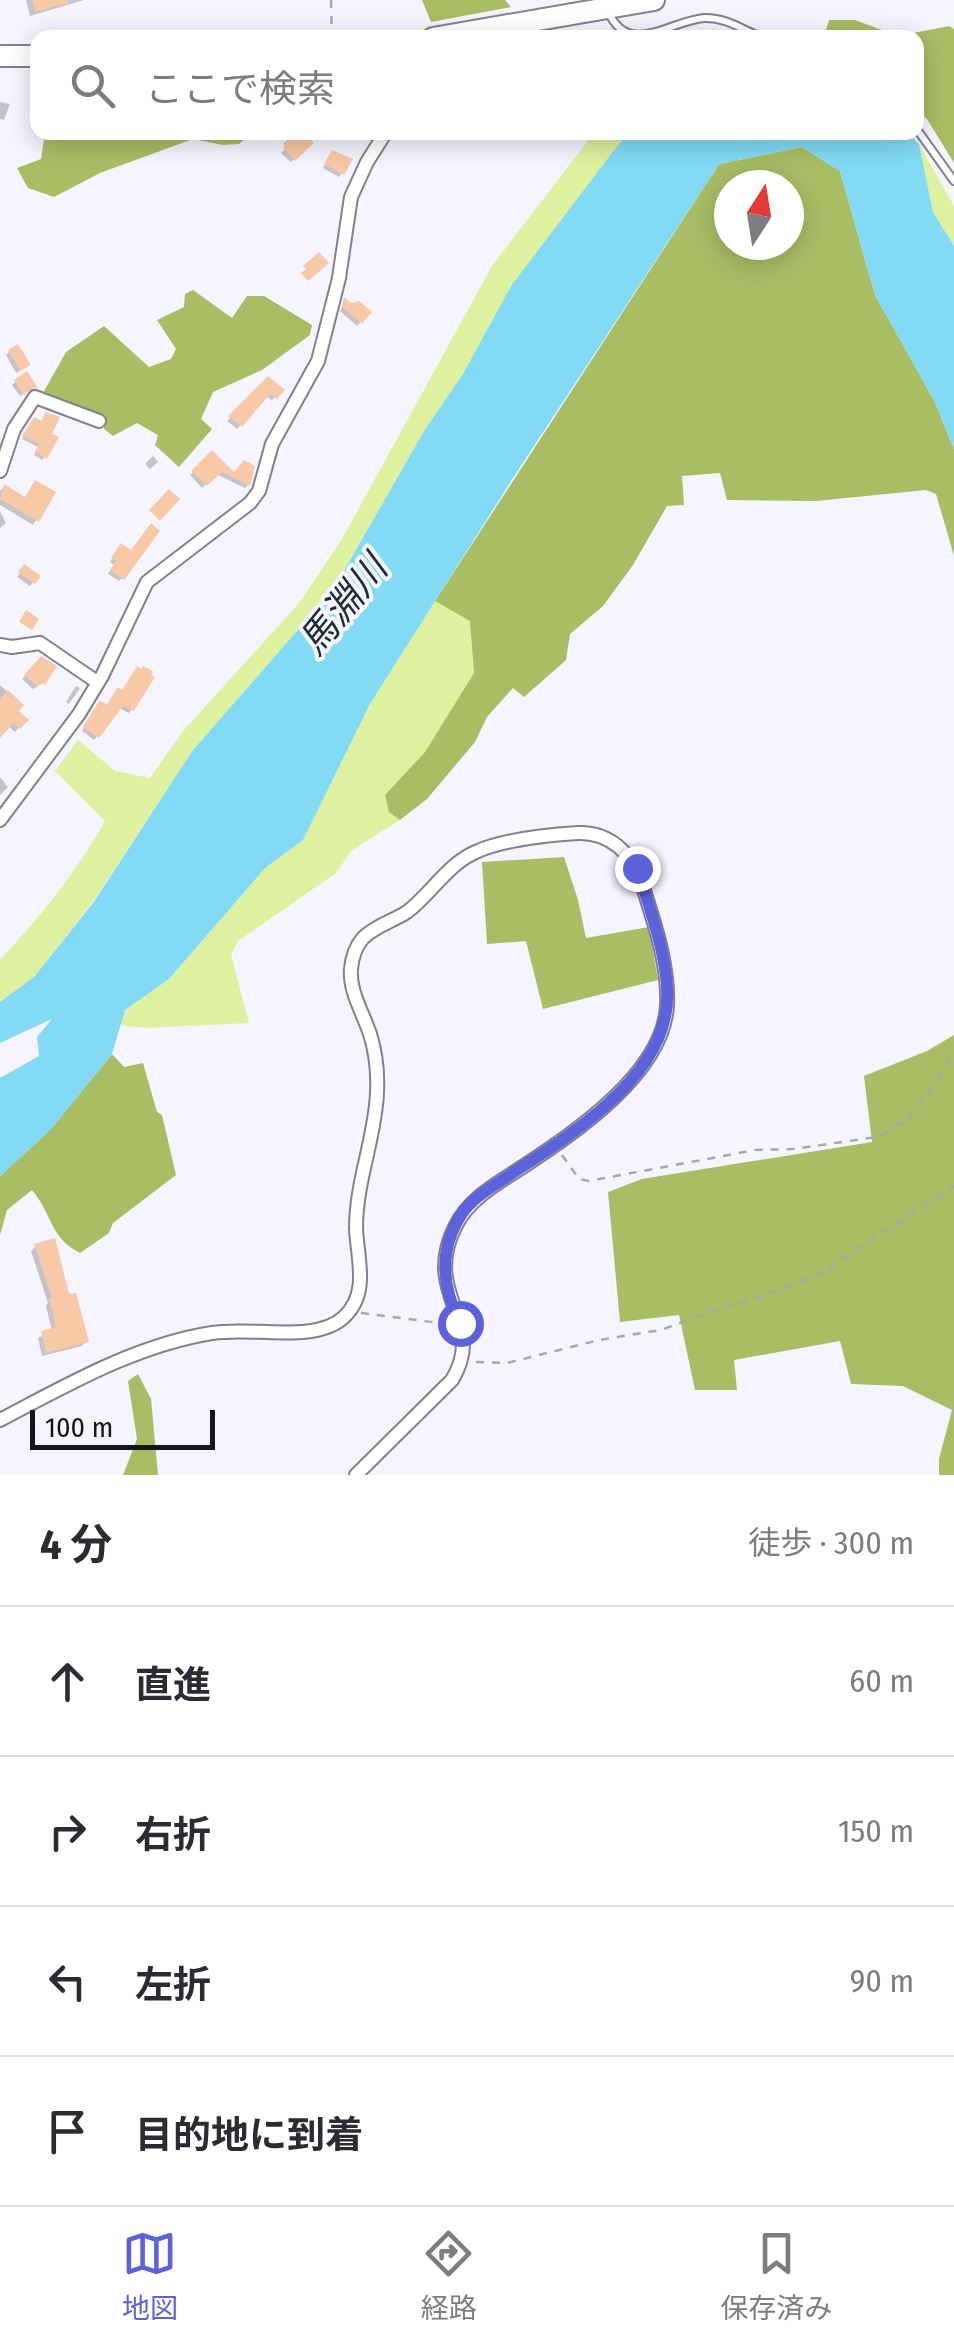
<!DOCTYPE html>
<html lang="ja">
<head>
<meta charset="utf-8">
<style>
	body { margin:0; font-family:"Fira Sans Condensed","Noto Sans JP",sans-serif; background:#f7f7f7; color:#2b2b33 }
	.compass { position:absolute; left:714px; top:170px; width:90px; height:90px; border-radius:50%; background:#fff; box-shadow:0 5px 25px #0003; rotate:12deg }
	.scale { position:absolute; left:30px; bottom:25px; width:185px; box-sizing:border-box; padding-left:10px; border:5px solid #16151b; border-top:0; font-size:28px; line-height:35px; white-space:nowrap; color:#16151b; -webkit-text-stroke:8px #f6f4fe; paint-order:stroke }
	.stop { position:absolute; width:30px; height:30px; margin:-22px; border:8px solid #5c63da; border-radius:50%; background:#fff }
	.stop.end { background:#5c63da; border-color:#fff; box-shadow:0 2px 10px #0008 }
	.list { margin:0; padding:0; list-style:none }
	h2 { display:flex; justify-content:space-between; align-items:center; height:130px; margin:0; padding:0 40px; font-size:42px }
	h2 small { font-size:32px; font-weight:400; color:#7c7c81 }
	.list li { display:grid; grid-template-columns:65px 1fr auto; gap:30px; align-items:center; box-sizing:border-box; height:150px; padding:0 40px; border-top:2px solid #e1e1e2 }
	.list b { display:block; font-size:38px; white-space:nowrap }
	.list em { font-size:32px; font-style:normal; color:#7c7c81 }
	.icon { flex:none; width:55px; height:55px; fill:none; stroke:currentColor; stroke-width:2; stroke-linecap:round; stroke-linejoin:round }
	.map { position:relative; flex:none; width:954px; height:1475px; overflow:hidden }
	.search { position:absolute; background:#fff; box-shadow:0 5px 25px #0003; left:30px; right:30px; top:30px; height:110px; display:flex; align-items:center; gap:25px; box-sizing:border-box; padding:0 35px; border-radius:20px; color:#7c7c81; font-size:38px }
	.sheet { height:730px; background:#fff }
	nav { display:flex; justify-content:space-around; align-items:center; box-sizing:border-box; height:140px; border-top:2px solid #e1e1e2; background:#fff; font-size:28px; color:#7c7c81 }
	nav a { display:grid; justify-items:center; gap:5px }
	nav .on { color:#5c63da }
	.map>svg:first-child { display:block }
</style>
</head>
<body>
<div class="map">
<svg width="954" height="1475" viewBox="0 0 954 1475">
	<rect width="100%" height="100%" fill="#f6f4fe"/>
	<path fill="#ddf19e" d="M583 133H629L511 286 463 374 424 431 333 590 193 750 92 903 34 977 0 1002V960C40 917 76 873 105 821L55 771 78 740 115 771 150 778 184 730 300 602 342 539 492 266 590 138Z
		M919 144 954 206V246L933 212Z
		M435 601 470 620 474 673 425 752 385 795 389 812 400 820 352 850 336 873 238 941 231 954 249 1023 145 1028 120 1025 125 1010 169 979 265 868 303 840 370 704Z"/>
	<path fill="#a9bd65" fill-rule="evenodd" d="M422 0H505L511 7 431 22Z
		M829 20H855L898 36 949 26 954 29V163L927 119 917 109 916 38 824 37Z
		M45 133V132L252 133 239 144 223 145 193 139 100 173 54 197 28 188 17 168 41 159Z
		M802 147 840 171 875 295 935 402 954 449V556L936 494 926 490 816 501 727 500 720 473 682 476 684 505 667 506 633 565 603 606 570 634 566 660 524 697 513 688 487 717 475 742 427 799 400 820 389 812 385 795 425 752 474 673 470 621 435 601 719 164ZM729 185H789V245H729Z
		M193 290 232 318 247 296H264L312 325 310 335 262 370 213 392 201 419 212 429 179 467 155 445 158 435 137 423 113 436 104 429 103 415 43 393 66 352 104 326 149 367 171 359 176 349 157 320 184 307 185 294Z
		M564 857 578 900 586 938 649 927 658 980 543 1009 526 941 487 944 482 862Z
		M954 1035V1475H939V1459L952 1410 903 1386 851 1384 840 1341 734 1360 737 1390H695L679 1315 620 1322 608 1192 642 1179 872 1142 864 1076 927 1051Z
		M112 1054 124 1067 143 1063 157 1112 162 1115 176 1175 113 1223 109 1233 80 1253C49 1237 53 1215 32 1190L7 1210 0 1235V1176L50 1130Z
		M138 1374 151 1399 158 1475H123L137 1439 128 1381Z"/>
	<path fill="#82daf5" d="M908 133 919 144 933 212 954 246V449L935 402 875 295 840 171 802 147 719 164 513 478 370 704 303 840 265 868 169 979 125 1010 112 1054 50 1130 0 1176V1078L39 1056 37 1037 52 1019 0 1043V1002L34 977 93 903 193 750 333 590 424 431 463 374 511 286 615 149 629 133Z"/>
	<path fill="#0003" d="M26 0H84L30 16Z
		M0 102 10 104 4 120 0 119Z
		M295 132 310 143 291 162 281 153 287 147 283 144Z
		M329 156 342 173 339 177 323 168Z
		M345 301 369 313 357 326 340 311Z
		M9 352 25 368 16 373 6 355Z
		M268 379 281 390 272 400 266 396 237 429 227 421Z
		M15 382 35 387 20 396 12 385Z
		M46 414 45 457 42 460 34 455 38 447 22 439 32 423H41Z
		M212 454 233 475 240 467 248 485 245 488 216 474 202 488 190 475Z
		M153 456 158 462 150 469 145 464Z
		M4 487 24 500 53 493 33 525 0 505V491Z
		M0 511 6 523 0 528Z
		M119 549 122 578 119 581 108 574 114 565 110 562Z
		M24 568 38 577 30 586 17 577Z
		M41 659 43 683 33 689 22 679Z
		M0 685 21 705 15 711 26 720 15 732 8 726 0 734Z
		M76 686 80 688 69 704 66 702Z
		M122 693 132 709 129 713 119 708 94 740 82 731 96 707H107Z
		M0 777 8 787 0 795Z
		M36 1246 68 1297 86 1341 82 1346 42 1356 38 1338 52 1331 46 1306 48 1303 31 1251Z"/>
	<path fill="#f7c9a6" d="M32 0H68V3L35 12Z
		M292 132H303L314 143 295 161 283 148Z
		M332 150 353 159 344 175 324 164Z
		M319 252 329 263 308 281 301 273 306 269 303 266Z
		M344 297 351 303 359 301 372 312 362 324 342 307Z
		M18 344 31 365 20 371 8 350Z
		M27 371 38 388H31L24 395 14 380Z
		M268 376 285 390 277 399 270 394 242 427 228 416Z
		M45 412 60 417 52 434 59 437 47 459 35 452 39 444 22 436 34 417 42 421Z
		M212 450 234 472 244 460 255 466 250 486 222 472 207 486 191 471Z
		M35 480 56 492 39 522 0 499 4 484 25 497Z
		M169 489 180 499 160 521 149 510Z
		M151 523 160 531 124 580 110 570 116 561 111 558 121 543 131 550Z
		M24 564 41 576 35 584 18 572Z
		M26 610 39 619 32 630 19 622Z
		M41 656 57 666 45 685 42 682 38 687 24 675Z
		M137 666 141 669 143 666 153 671 151 675 155 677 134 711 123 706 99 738 83 727 99 701 107 704 118 687 122 690Z
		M8 690 24 705 19 711 29 720 20 729 14 723 0 738V699Z
		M55 1238 69 1294 76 1293 89 1342 46 1353 41 1331 56 1327 49 1299 52 1298 34 1244Z"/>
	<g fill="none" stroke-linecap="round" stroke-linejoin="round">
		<defs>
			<path id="service" d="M608 11C628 58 669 21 704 18 727 17 744 31 764 38
				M916 128 954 181"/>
			<path id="minor" d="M0 471 14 429 35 397 99 421
				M0 645 12 647 40 643 97 682
				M0 820 79 714 102 676 147 582 250 503 259 491 272 444 318 361 339 278 351 197 367 162 386 132
				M0 1420C67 1385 136 1345 212 1333 251 1326 316 1344 344 1317 370 1293 357 1258 356 1228 356 1181 375 1139 377 1093 378 1073 376 1053 370 1034 363 1013 349 991 351 969 352 958 356 946 363 938 375 926 393 921 407 912 432 893 448 863 478 851 506 839 547 835 578 833 609 832 632 853 641 881 653 919 669 964 667 1005 664 1073 574 1133 524 1166 498 1183 469 1198 455 1227 421 1296 488 1321 452 1380L356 1475"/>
			<path id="trunk" d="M433 38 654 0
				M0 56H38"/>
		</defs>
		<use href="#service" stroke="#83808f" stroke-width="10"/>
		<use href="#minor" stroke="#83808f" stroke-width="16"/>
		<use href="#trunk" stroke="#83808f" stroke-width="24"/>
		<path stroke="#a8a6af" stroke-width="2.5" stroke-dasharray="8 8" stroke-linecap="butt" d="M331 0 332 38
			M562 1155 579 1179 589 1181 755 1150 793 1149 877 1137C912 1122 937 1085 954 1052
			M361 1313 447 1324
			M476 1362 507 1363 599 1340 661 1330 717 1309 761 1297 819 1274 954 1186"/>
		<use href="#service" stroke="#fff" stroke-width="6"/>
		<use href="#minor" stroke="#fff" stroke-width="12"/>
		<use href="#trunk" stroke="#fff" stroke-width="20"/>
	</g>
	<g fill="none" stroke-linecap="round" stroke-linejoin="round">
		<path stroke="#5c63da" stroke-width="12" d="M460 1323C442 1287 438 1251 461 1215 473 1196 496 1185 514 1172 568 1137 651 1085 665 1017 675 975 650 909 637 868"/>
	</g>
	<g text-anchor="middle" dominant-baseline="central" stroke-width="8" stroke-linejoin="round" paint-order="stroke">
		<g font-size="38" font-style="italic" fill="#1a2f35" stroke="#f6f4fe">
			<text transform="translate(343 605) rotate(-51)">馬淵川</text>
		</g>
	</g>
</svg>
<svg class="compass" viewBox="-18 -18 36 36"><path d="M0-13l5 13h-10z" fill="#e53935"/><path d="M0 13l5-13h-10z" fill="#7c7c81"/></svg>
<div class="scale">100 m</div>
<div class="stop" style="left:460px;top:1323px"></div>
<div class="stop end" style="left:637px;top:868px"></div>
<div class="search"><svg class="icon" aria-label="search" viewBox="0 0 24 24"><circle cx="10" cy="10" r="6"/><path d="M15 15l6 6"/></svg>ここで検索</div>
</div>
<section class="sheet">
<h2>4 分<small>徒歩 · 300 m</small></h2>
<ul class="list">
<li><svg class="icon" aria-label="ahead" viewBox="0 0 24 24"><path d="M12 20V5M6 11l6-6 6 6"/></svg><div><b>直進</b></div><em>60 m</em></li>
<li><svg class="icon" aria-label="right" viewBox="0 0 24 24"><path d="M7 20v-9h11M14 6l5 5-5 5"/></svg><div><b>右折</b></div><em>150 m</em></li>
<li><svg class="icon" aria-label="left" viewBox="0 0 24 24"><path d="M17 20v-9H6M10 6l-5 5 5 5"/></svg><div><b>左折</b></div><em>90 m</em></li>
<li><svg class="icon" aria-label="arrive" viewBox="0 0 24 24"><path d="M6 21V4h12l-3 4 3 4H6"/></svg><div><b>目的地に到着</b></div></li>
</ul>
</section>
<nav>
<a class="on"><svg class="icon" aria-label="map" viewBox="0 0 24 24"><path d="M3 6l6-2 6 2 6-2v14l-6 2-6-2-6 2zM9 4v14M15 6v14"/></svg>地図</a>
<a><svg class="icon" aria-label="directions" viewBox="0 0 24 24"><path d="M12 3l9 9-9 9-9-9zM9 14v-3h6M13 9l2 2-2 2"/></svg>経路</a>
<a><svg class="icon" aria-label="saved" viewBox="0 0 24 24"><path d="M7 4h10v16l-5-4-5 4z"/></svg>保存済み</a>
</nav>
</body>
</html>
